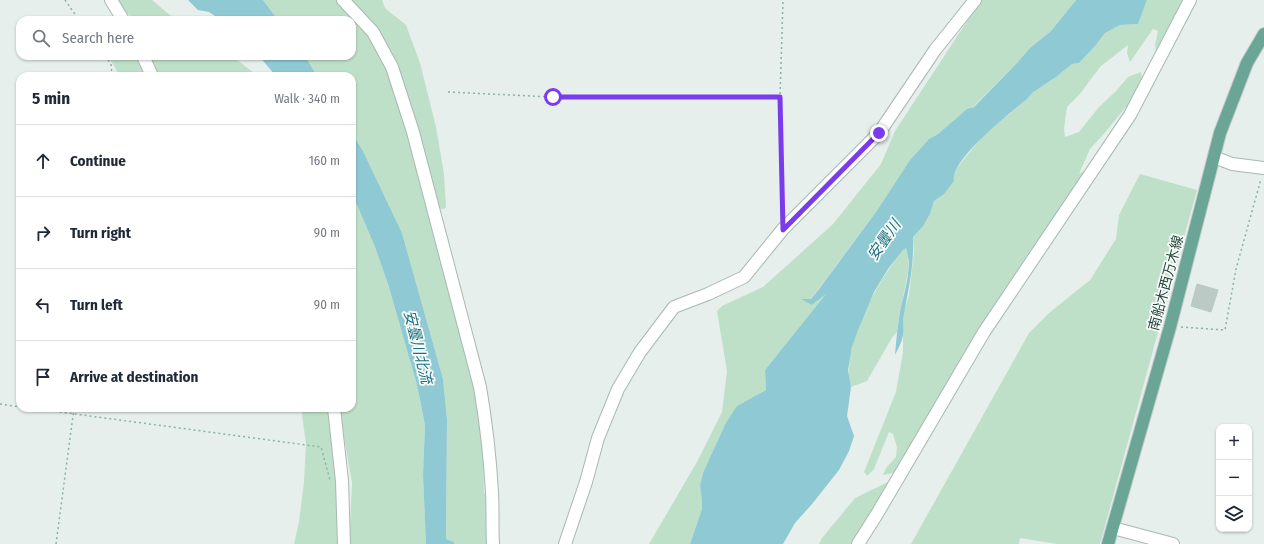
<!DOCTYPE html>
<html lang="en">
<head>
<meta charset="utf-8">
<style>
	body { margin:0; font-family:"Fira Sans Condensed","Noto Sans JP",sans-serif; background:#f6f6f7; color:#1f2937 }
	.controls { position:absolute; right:12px; bottom:12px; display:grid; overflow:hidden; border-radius:8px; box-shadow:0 1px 3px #0004 }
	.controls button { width:36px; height:36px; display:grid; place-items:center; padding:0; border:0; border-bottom:1px solid #e0e1e3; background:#fff; color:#1f2937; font:20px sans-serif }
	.stop { position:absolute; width:12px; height:12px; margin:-9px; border:3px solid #7c3aed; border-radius:50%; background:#fff }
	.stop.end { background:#7c3aed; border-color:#fff; box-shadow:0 1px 4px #0008 }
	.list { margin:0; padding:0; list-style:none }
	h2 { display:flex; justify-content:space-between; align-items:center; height:52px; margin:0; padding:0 16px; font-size:17px }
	h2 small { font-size:13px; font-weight:400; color:#747a83 }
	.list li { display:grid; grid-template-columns:26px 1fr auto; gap:12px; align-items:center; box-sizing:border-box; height:72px; padding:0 16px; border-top:1px solid #e0e1e3 }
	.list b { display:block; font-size:15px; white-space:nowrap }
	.list em { font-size:13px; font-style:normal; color:#747a83 }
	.icon { flex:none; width:22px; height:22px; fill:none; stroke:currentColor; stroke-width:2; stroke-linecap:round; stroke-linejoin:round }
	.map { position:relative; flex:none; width:1264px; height:544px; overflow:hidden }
	.search { position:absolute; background:#fff; box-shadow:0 1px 3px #0004; left:16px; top:16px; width:340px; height:44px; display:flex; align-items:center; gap:10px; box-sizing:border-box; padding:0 14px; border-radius:12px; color:#747a83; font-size:15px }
	.panel { position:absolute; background:#fff; box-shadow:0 1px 3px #0004; left:16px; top:72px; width:340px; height:340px; border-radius:12px }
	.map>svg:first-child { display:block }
</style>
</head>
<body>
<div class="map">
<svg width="1264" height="544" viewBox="0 0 1264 544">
	<rect width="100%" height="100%" fill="#e6efeb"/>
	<path fill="#bfe0c8" d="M115 0H152L171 16 174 20H134V18L120 9Z
		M263 0H382L385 8 406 25 420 63 436 127 444 174 446 207 444 209 428 207 472 375 483 441 484 492 488 501 487 544H454V542L446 539 447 419 443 379 402 233 363 151 352 133V76H317L305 56H352V20H278Z
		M981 0H1076L1051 31 1030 48 1016 64 973 107 967 109 938 134 929 139 910 160 876 212 811 299 812 305 827 293 765 370 766 390 737 406 718 443 703 473 700 485 702 501V509L690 544H649L697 462 722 412 727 371 717 311 722 306 763 287 833 224 881 164 895 131Z
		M1147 0H1186L1146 74 1156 50 1155 45 1158 31 1153 29 1130 62 1127 53 1128 45 1101 66 1079 95 1067 107 1064 129 1065 137 1079 132 1099 107 1116 91 1128 77 1141 72 1142 77 1131 101 1102 136 1090 149 1079 174 1087 169 987 332 911 465 893 473 883 475 886 468 896 457 897 447 893 434 889 432 874 469 867 476 864 472 896 392 903 352V315L909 295 914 252 913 237 923 225 930 214 934 201 944 194 956 169 968 154 984 135 1027 99 1032 93 1056 77 1072 64 1079 63 1095 46 1105 33 1120 25 1138 24Z
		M108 56H232L258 76H120Z
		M1140 174 1197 190 1100 544H1057L1020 538 1019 544H911L1029 333 1049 313 1090 280 1116 239 1119 215Z
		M352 193 375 247 388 284 417 385 425 425 423 475 426 544H294L299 522 304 481 306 443 301 408H331L340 534 350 527 352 483 339 408H352Z
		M906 248 908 253V272L899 317 897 332 893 336 867 381 851 387C850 382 848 375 849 369 851 328 878 282 903 250Z
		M890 481 856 544H819L822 538 855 498Z"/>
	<path fill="#8ec9d4" d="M188 0H263L278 20H221L209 12 198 10Z
		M1076 0H1147L1138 24 1120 25 1105 33 1095 46 1079 63 1072 64 1056 77 1032 93 1027 99C1012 111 948 162 954 181L944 194 934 201 930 214 923 226 913 237C914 266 909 286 904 314 902 321 904 328 903 335 902 342 898 349 895 355 896 343 897 331 899 318 902 296 914 270 906 248L903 250 888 269 874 292 858 330 852 347 848 370 851 387 847 416 854 436 849 451 839 470 812 504 795 523 783 544H690L702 509V501L700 485 703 473 726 423 737 406 766 390 765 370 826 294 812 305 801 299H811L819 289 876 212 910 160 929 139 938 134 967 109 974 107 1016 64 1030 48 1051 31Z
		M259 56H305L317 76H276Z
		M352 133 363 151 402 233 443 379 447 419 446 539 454 542V544H426L423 475 425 425 417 385 388 284 375 247 352 193Z"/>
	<path fill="#bbcac4" stroke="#b8c9c2" d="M1197 284 1218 290 1211 312 1191 306Z"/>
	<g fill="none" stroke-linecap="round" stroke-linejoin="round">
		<defs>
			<path id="minor" d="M111 0 123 20
				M343 0 373 32 392 67 413 132 480 387C486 422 490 457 492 492 493 509 492 527 493 544
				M143 56 152 76
				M1214 157 1232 164 1264 168
				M334 408 342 481 344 544
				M1113 528 1173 544
				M565 544 586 482 598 438 618 389 640 352 674 307 708 294 744 277 783 229 879 133 935 50 975 0
				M858 544 877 514 984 332 1130 115 1190 0"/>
			<path id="major" d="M1108 544 1170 327 1220 133 1247 63 1264 34"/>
		</defs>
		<use href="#minor" stroke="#a8b8b2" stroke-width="14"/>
		<use href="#major" stroke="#c2cac8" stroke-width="14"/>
		<path stroke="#86b3a5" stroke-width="1.5" stroke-dasharray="2 3" stroke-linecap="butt" d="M65 0 79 20
			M105 56 111 64 112 76
			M448 92 553 97H780
			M783 214 780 97 783 0
			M1181 327 1225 330 1236 269 1261 179
			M0 404 20 407
			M30 408 321 447 330 480
			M56 544 74 408"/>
		<use href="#minor" stroke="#fff" stroke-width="12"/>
		<use href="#major" stroke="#6aa596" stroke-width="12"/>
	</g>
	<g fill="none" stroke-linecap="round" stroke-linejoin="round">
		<path stroke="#7c3aed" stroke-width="5" d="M553 97H780L783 230 879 133"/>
	</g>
	<g text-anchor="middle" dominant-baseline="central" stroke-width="3.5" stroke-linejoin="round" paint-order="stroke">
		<g font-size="14" fill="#24423a" stroke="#f7fbf9">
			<text transform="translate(1166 283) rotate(-75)">南船木西万木線</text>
		</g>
		<g font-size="15" font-style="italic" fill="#1c6f80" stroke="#f7fbf9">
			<text transform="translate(884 240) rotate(-55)">安曇川</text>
			<text transform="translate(418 347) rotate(76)">安曇川北流</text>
		</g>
	</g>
</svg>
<div class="controls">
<button>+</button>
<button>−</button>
<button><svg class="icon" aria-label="layers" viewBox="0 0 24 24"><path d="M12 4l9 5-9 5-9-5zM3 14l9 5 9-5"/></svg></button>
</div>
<div class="stop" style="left:553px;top:97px"></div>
<div class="stop end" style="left:879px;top:133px"></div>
<div class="search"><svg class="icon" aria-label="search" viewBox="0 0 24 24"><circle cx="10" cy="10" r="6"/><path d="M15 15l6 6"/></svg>Search here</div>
<section class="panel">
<h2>5 min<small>Walk · 340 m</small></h2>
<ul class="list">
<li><svg class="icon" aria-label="ahead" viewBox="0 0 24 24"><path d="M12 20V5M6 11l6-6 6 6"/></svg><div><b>Continue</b></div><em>160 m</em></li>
<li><svg class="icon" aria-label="right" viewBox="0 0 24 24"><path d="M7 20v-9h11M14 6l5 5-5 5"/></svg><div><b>Turn right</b></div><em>90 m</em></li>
<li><svg class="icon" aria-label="left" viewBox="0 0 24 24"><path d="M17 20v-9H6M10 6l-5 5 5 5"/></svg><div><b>Turn left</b></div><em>90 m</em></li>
<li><svg class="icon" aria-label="arrive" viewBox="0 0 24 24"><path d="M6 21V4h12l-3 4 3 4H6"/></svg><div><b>Arrive at destination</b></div></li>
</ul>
</section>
</div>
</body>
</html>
